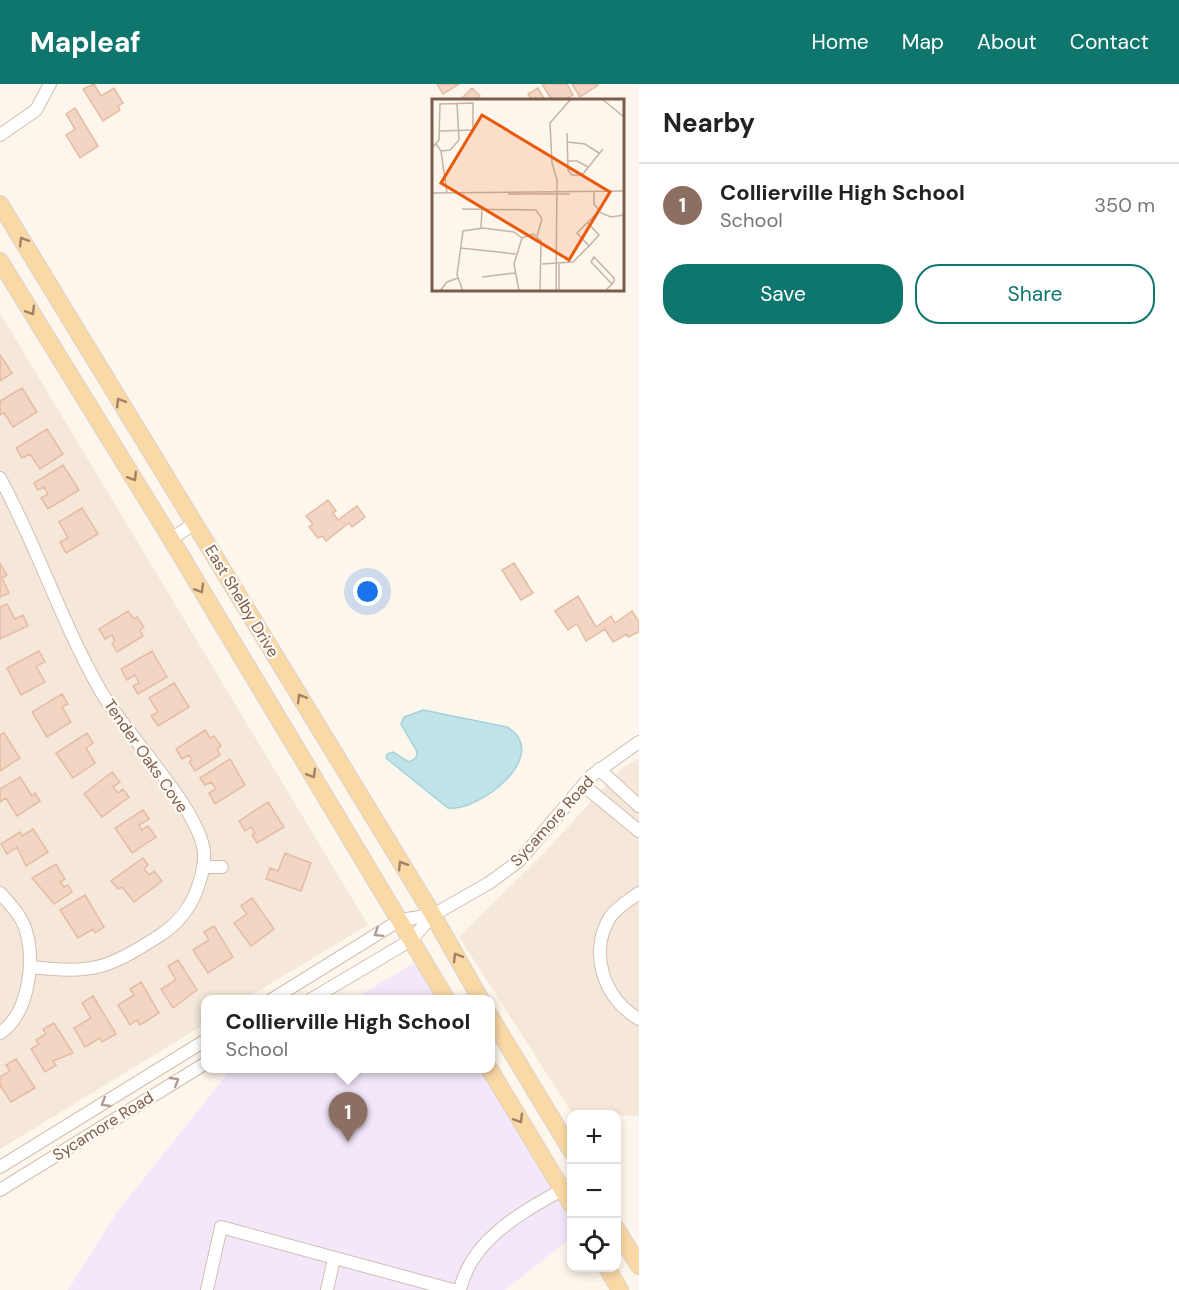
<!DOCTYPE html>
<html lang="en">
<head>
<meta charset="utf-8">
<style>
	body { margin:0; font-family:"DM Sans",sans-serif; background:#f6f6f6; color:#222 }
	.controls { position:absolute; right:18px; bottom:18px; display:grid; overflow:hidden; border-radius:12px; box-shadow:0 3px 9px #0003 }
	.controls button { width:54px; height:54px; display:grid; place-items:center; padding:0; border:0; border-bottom:2px solid #e0e0e0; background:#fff; color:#222; font:30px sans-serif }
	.you { position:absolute; left:368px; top:508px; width:21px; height:21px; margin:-15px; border:4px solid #fff; border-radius:50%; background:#1a73e8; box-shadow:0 0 0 9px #1a73e833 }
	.badge { display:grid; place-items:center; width:39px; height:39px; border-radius:50%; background:#0f766e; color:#fff; font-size:20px; font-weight:700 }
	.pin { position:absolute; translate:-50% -50px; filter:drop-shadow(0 2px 3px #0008) }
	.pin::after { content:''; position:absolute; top:32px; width:21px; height:18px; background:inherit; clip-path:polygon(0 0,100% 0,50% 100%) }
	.popup { position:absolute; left:201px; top:911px; width:294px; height:78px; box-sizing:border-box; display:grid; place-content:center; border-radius:12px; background:#fff; filter:drop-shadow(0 2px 4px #0005); font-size:20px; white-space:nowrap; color:#767676 }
	.popup b { font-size:22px; color:#222 }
	.popup::after { content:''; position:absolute; left:50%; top:100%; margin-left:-12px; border:12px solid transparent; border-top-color:#fff }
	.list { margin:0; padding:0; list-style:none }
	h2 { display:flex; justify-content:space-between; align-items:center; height:78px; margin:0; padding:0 24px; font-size:26px }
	h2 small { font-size:20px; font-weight:400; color:#767676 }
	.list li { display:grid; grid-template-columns:39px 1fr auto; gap:18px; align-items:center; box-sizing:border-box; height:84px; padding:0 24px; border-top:2px solid #e0e0e0 }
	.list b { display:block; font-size:22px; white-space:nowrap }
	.list p { margin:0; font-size:20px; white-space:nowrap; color:#767676 }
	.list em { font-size:20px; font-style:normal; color:#767676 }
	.actions { display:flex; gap:12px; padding:18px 24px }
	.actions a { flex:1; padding:14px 0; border:2px solid #0f766e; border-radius:24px; text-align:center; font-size:21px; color:#0f766e }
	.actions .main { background:#0f766e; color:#fff }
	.icon { flex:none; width:33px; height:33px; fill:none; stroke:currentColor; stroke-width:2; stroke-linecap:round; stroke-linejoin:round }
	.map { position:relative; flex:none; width:639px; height:1206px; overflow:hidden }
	header { display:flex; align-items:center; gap:36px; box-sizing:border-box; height:84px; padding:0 30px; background:#0f766e; color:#fff }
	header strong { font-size:28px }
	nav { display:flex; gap:33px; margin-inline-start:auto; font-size:21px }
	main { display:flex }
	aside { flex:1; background:#fff }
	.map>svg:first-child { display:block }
</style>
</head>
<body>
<header>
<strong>Mapleaf</strong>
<nav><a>Home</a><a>Map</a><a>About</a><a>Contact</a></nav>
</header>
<main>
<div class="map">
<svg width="639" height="1206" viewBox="0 0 639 1206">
	<rect width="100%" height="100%" fill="#fdf6ec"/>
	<path fill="#f5e8da" d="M0 229 368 841 245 915 206 916 205 940 0 1065Z
		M639 674V1032L572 1029 459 853 545 768 621 685Z"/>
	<path fill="#f3e8fa" d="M415 878 437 916H352Z
		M235 985H479L571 1139V1154L505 1206H68L117 1128 228 989Z"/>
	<path fill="#bfe3e8" stroke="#a5d3da" stroke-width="1.5" d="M423 626 507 643C553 671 479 728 448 724L386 674 387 670 393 668 409 678 416 674 417 668 401 640 404 633Z"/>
	<path fill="#f3d5c3" stroke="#e6bba3" stroke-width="1.5" d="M94 0 101 12 114 4 123 19 118 22 120 26 103 37 83 5Z
		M437 0H459L443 10Z
		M542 0H567L573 11 567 14 569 16H552Z
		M572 0H598V1L580 13Z
		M472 4 480 12 475 16H460Z
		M538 4 545 16H532L528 10Z
		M75 24 98 62 80 74 66 51 75 45 66 30Z
		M0 271 12 289 0 297Z
		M22 304 37 328 13 343 4 329 0 331V317Z
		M47 345 63 370 40 385 30 370 22 374 16 364Z
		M63 381 79 406 48 425 41 414 48 410 44 403 38 406 34 399Z
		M328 416 336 427 333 429 338 436 357 422 365 433 352 443 349 439 326 457 322 452 318 454 309 443 313 440 306 432Z
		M82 424 98 450 66 469 60 458 68 454 59 438Z
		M514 479 533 509 521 516 502 486Z
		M0 480 7 491 2 494 9 509 0 513Z
		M578 512 596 543 611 532 615 539 632 527 639 538V548L628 553 627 550 613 558 605 545 586 557 577 540 568 546 555 527Z
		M7 520 15 535 23 531 28 542 0 555V523Z
		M128 527 134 535 137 533 144 543 140 546 143 552 117 568 112 559 115 557 112 551 105 555 99 545Z
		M39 567 45 578 36 582 45 598 21 611 7 584Z
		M152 567 167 593 138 610 133 602 139 599 135 591 127 596 121 585Z
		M174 599 189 623 158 642 151 632 158 628 149 614Z
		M62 610 68 620 62 623 71 638 47 653 32 628Z
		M205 646 210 654 214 652 221 662 217 665 220 671 195 687 189 678 192 676 189 671 182 675 176 665Z
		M4 649 20 674 0 687V651Z
		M87 649 93 659 86 664 95 679 73 694 56 669Z
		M230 675 245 701 215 720 209 709 216 705 211 698 205 701 200 694Z
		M112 688 120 698 113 703 118 709 123 705 129 713 102 733 84 710Z
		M20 693 32 712 35 709 40 717 17 732 6 714 0 718V705Z
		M268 718 284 743 257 759 252 751 255 749 251 743 245 747 239 737Z
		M143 726 149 735 139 741 142 746 148 742 156 753 132 769 115 744Z
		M33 745 48 768 26 782 17 763 7 770 1 760 20 748 22 752Z
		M285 769 311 779 301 807 266 795 270 784 278 787Z
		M143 774 148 781 144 785 149 791 154 787 162 797 134 818 122 803 118 805 111 797Z
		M56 780 65 795 60 798 64 803 68 801 72 808 54 820 32 794Z
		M85 811 104 843 95 849 93 845 78 854 60 826Z
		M252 814 274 845 251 862 234 839 247 830 241 822Z
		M214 842 233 873 208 889 193 866 209 856 204 848Z
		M178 876 197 906 173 924 161 905 176 896 168 882Z
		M141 898 159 929 140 941 137 936 130 941 118 921 134 911 130 905Z
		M93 912 116 950 102 958 100 954 85 963 74 944 91 934 82 919Z
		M54 939 73 969 53 977 56 981 45 988 31 965 39 960 36 956 46 950 43 945Z
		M16 975 35 1004 11 1018 0 1001V993L10 987 6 981Z"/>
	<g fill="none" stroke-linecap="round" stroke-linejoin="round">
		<defs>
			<path id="minor" d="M0 51 36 26 50 0
				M0 394C37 462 61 537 99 604 123 648 199 723 204 768 205 782 201 795 196 808 189 826 175 842 159 852 107 885 93 890 31 883
				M171 455 195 439
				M599 685 639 722
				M583 701 639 747
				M203 783H222
				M0 809C10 820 22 832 26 847 35 878 29 930 0 949
				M639 809C629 816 617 823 610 833 588 869 604 915 639 935
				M271 916 400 836 433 831
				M310 916 411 856 433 831 489 799 519 777 591 692 639 658
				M0 1083 206 956
				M0 1106 206 979
				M207 1206 221 1143 453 1206
				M327 1206 334 1175
				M460 1206C472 1152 527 1126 572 1100"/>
			<path id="major" d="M0 120 433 831 481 916
				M0 177 171 455 447 916
				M490 932 572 1068
				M489 984 572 1122
				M616 1144 639 1182
				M607 1184 620 1206"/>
		</defs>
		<use href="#minor" stroke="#d1beb0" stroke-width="14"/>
		<use href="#major" stroke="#dad1cd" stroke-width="18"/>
		<use href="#minor" stroke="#fff" stroke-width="12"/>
		<use href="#major" stroke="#fbd9a5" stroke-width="16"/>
	</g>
	<defs><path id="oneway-chevron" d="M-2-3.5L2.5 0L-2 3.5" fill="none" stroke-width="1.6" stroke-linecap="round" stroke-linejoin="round" transform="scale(1.5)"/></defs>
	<g stroke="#a18267">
		<use href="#oneway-chevron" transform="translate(23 157) rotate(-121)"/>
		<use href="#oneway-chevron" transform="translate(31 227) rotate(58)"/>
		<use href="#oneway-chevron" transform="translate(120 318) rotate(-122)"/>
		<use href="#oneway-chevron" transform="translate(133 393) rotate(58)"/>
		<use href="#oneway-chevron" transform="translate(200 505) rotate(59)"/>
		<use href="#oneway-chevron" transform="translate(301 614) rotate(-121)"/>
		<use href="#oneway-chevron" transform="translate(312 690) rotate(59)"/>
		<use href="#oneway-chevron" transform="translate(402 781) rotate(-121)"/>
		<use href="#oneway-chevron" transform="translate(457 873) rotate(-120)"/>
		<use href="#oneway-chevron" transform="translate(519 1035) rotate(59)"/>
	</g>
	<g stroke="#af9d94">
		<use href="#oneway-chevron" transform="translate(378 849) rotate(148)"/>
		<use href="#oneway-chevron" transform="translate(175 997) rotate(-31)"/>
		<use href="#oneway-chevron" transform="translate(105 1019) rotate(149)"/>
	</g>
	<g text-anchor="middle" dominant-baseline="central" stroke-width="4.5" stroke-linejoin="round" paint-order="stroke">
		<g font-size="16" fill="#7a5c4d" stroke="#fffaf3">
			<text transform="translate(242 517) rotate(59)">East Shelby Drive</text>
			<text transform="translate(146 672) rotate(55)">Tender Oaks Cove</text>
			<text transform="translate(552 737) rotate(-48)">Sycamore Road</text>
			<text transform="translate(103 1042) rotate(-32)">Sycamore Road</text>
		</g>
	</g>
	<g transform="translate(432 15)">
		<rect width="192" height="192" fill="#fdf6ec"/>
		<path fill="none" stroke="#c5b3a7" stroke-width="1.5" d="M170 0 192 18M135 34 136 71 140 76H150L171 50M135 43 153 45 167 54M4 45 9 52 15 94M0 49 7 41 8 5 41 4V31L8 32M9 52 18 51 27 41 25 4M135 62H145L156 68M162 92V105L169 114 179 118 192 116M0 94 192 92M76 95H138M30 110 104 111 110 120 105 137M155 123 167 136 157 147M49 129 50 109M90 139 101 135 109 142 108 192M28 149 84 155M110 165 141 163 157 147 145 134 167 112M127 165V192M50 178 83 174M174 191 180 185 182 182V179L162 158 159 163 180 185M8 192 15 183 26 179M31 192 25 176 31 132 51 129 82 133 90 139M87 192 82 165 90 139M124 192 125 81 120 64 118 24 139 0"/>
		<path fill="#e8590c" fill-opacity="0.15" stroke="#e8590c" stroke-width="3" d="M50 16 178 93 137 161 9 84Z"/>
		<rect width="192" height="192" fill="none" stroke="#7a5c4d" stroke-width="3"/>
	</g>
</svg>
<div class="controls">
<button>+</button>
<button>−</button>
<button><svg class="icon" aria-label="locate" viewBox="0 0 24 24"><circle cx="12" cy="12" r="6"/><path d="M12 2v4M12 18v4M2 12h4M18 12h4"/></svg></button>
</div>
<div class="you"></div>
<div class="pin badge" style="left:348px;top:1058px;background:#8d6e63">1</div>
<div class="popup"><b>Collierville High School</b>School</div>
</div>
<aside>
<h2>Nearby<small></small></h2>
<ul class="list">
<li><span class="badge" style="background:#8d6e63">1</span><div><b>Collierville High School</b><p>School</p></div><em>350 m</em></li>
</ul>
<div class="actions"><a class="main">Save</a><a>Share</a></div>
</aside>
</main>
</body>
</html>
